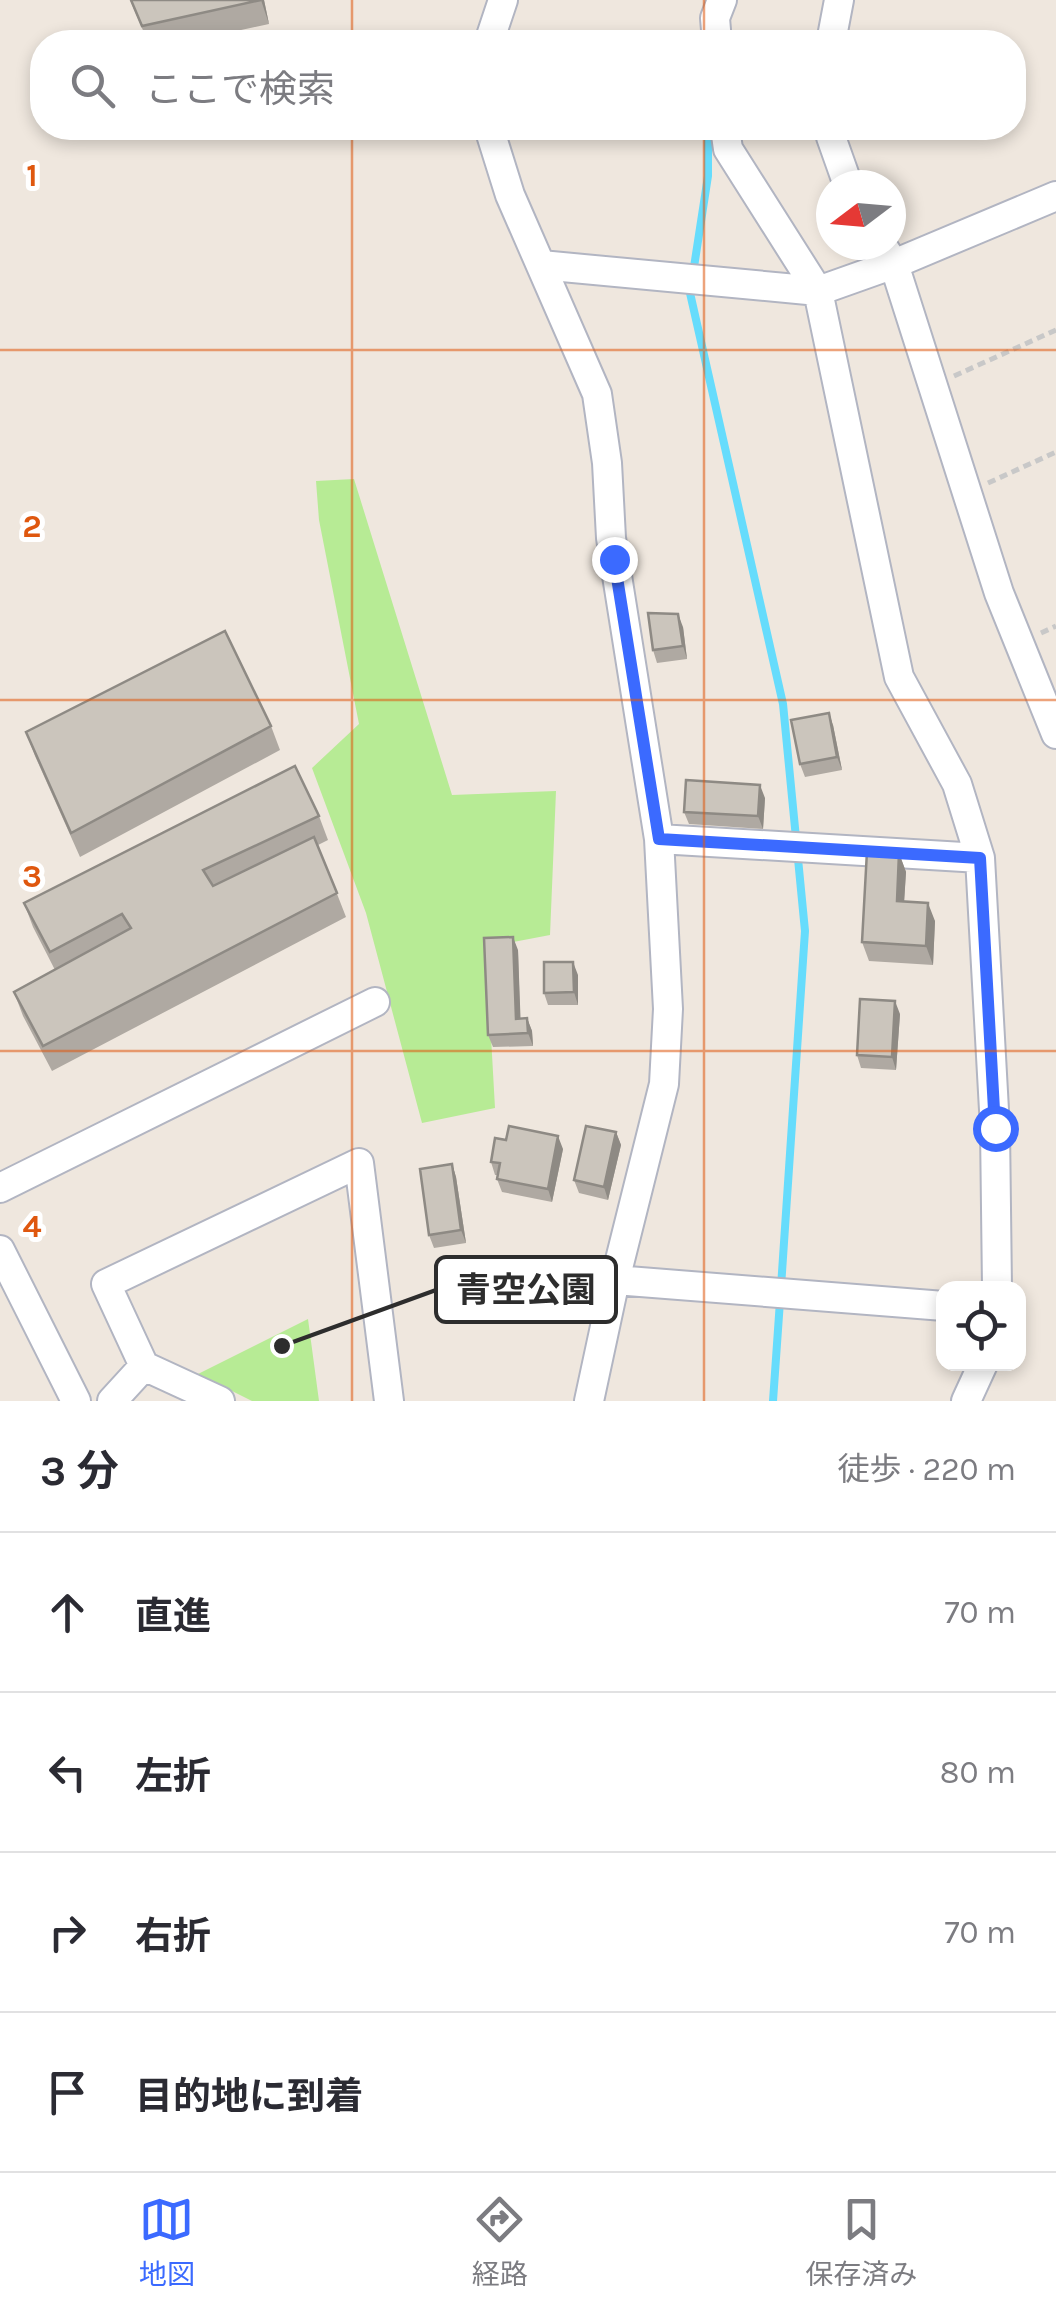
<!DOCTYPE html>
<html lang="ja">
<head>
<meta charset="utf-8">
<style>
	body { margin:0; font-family:Karla,"Noto Sans JP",sans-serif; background:#f7f7f7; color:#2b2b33 }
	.controls { position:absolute; right:30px; bottom:30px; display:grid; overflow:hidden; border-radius:20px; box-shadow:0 5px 15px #0003 }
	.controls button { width:90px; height:90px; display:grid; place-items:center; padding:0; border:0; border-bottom:2px solid #e1e1e2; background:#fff; color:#2b2b33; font:50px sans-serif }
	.compass { position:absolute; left:816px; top:170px; width:90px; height:90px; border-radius:50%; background:#fff; box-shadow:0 5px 15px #0003; rotate:254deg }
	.stop { position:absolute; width:30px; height:30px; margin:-22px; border:8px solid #3b6aff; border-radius:50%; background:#fff }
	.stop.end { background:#3b6aff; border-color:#fff; box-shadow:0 2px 10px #0008 }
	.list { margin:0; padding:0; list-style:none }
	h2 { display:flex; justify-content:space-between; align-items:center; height:130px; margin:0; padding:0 40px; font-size:42px }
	h2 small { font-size:32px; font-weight:400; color:#7c7c81 }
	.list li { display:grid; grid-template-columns:65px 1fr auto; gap:30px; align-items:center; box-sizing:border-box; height:160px; padding:0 40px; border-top:2px solid #e1e1e2 }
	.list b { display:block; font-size:38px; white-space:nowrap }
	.list em { font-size:32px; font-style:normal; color:#7c7c81 }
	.icon { flex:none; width:55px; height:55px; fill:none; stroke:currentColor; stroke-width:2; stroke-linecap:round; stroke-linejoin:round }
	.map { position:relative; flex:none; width:1056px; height:1401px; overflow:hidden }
	.search { position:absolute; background:#fff; box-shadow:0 5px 15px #0003; left:30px; right:30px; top:30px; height:110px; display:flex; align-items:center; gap:25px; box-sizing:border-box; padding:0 35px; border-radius:40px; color:#7c7c81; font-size:38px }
	.sheet { height:770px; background:#fff }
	nav { display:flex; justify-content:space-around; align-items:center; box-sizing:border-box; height:140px; border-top:2px solid #e1e1e2; background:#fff; font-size:28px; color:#7c7c81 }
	nav a { display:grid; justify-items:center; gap:5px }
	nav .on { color:#3b6aff }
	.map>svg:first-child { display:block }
</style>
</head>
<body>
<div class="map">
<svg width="1056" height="1401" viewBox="0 0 1056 1401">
	<rect width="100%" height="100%" fill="#efe7de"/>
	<path fill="#b7eb95" d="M354 479 452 795 556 791 550 935 486 947 495 1108 422 1123 366 913 312 768 359 724 319 520 316 481Z
		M308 1319 319 1401H252L198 1374Z"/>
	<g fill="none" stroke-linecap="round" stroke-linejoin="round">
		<path stroke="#66dcfc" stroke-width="8" d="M708 128V176L690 293 783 704 805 931 781 1287
			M773 1401 780 1301"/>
		<defs>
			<path id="minor" d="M489 42 503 0
				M717 42 715 18 722 0
				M831 42 839 0
				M489 128 510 195 597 394 607 463 611 538 659 839 668 1009 664 1084 615 1280 589 1401
				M725 128 728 149 818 291 899 677 957 784 980 858 995 1128 997 1288
				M830 128 831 137 848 185
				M882 245 894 264 999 593 1056 734
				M541 265 818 291 894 264 1056 196
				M659 839 980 858
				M0 1188 375 1002
				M0 1250 76 1401
				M615 1280 944 1306
				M112 1401 144 1366
				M220 1401 144 1366 106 1284 359 1163 389 1401
				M966 1401 983 1364"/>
		</defs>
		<use href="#minor" stroke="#b2b5c2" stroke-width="32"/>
		<path stroke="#c8c8c8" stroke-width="5" stroke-dasharray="8 5" stroke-linecap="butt" d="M954 376 1056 330
			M988 483 1056 452
			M1041 633 1056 626"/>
		<use href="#minor" stroke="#fff" stroke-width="28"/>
	</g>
	<path fill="#afa9a2" d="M130 0H264L269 24 186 42H148Z
		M683 627 687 659 657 663 653 650Z
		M833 725 842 770 805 777 800 764Z
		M271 726 280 750 80 857 35 756 26 732Z
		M765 798 763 829 689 824 684 812Z
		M319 816 328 840 318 845 346 917 52 1071 23 1016 14 992 55 970 33 927 24 903Z
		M899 853 906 872 904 901 935 921 933 965 869 961 862 942Z
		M518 950 520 1018H527L532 1031 533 1046 493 1047 488 1035Z
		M578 975V1005H548L544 993Z
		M900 1014 896 1070 861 1068 857 1055Z
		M616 1132 621 1145 608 1200 579 1193 574 1180Z
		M506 1140 563 1149 552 1202 502 1192 497 1179 498 1175H495L491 1162Z
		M452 1164 456 1177 466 1243 434 1248 429 1235Z"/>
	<path fill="#8e8a84" d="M261 0H264L269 24Z
		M678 614 683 627 687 659 683 646Z
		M829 713 833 725 842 770 837 757Z
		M760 785 765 798 763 829 758 816Z
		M899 853 906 872 903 920 897 901Z
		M928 903 935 921 933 965 926 946Z
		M513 937 518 950 521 1031 516 1019Z
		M573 962 578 975V1005L574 992Z
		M895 1001 900 1014 896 1070 892 1057Z
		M527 1018 532 1031 533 1046 528 1033Z
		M616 1132 621 1145 608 1200 604 1187Z
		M558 1136 563 1149 552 1202 548 1189Z
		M452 1164 456 1177 466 1243 461 1230Z"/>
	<path fill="#cbc5bc" stroke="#8e8a84" stroke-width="2.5" d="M131 0H261L142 26Z
		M648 613 678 614 683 646 653 650Z
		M225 631 271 726 71 833 26 732Z
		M829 713 837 757 800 764 791 720Z
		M295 766 319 816 203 870 213 886 314 837 337 893 43 1046 14 992 131 928 122 914 50 952 24 903Z
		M686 780 760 785 758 816 684 812Z
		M867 851 899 853 897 901 928 903 926 946 862 942Z
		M513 937 516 1019 527 1018 528 1033 488 1035 484 938Z
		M544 962H573L574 992 544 993Z
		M860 999 895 1001 892 1057 857 1055Z
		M509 1126 558 1136 548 1189 497 1179 500 1163 491 1162 495 1138 506 1140Z
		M586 1126 616 1132 604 1187 574 1180Z
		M452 1164 461 1230 429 1235 420 1169Z"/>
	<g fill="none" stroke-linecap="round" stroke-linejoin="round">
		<path stroke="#3b6aff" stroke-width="12" d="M614 559 659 839 980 858 995 1128"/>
	</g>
	<path fill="none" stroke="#df570e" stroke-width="2.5" stroke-opacity="0.55" d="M352 0V42M704 0V42M352 128V1401M704 128V1401M0 350H1056M0 700H1056M0 1051H1056"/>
	<g font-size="32" text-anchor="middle" font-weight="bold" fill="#df570e" stroke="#fff" stroke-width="10" stroke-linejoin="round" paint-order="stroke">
		<text x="32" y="186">1</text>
		<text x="32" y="537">2</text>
		<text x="32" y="887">3</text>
		<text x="32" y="1237">4</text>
	</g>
	<path fill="none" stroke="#2d2d2d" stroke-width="4" d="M282 1346L436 1290"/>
	<circle fill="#2d2d2d" stroke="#fff" stroke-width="4" cx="282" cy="1346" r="10"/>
	<rect fill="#fff" stroke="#2d2d2d" stroke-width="4" x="436" y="1257" width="180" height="65" rx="10"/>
	<g font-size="35" text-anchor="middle" font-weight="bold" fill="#2d2d2d">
		<text x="526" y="1302">青空公園</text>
	</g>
</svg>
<div class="controls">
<button><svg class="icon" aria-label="locate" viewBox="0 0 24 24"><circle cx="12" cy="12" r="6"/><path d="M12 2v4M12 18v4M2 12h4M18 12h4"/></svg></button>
</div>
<svg class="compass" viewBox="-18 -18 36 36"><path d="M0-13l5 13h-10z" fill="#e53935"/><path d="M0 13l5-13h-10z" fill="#7c7c81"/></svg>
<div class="stop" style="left:995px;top:1128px"></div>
<div class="stop end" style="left:614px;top:559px"></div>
<div class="search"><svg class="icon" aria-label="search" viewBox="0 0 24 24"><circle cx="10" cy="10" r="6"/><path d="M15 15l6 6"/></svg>ここで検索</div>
</div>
<section class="sheet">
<h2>3 分<small>徒歩 · 220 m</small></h2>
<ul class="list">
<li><svg class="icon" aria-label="ahead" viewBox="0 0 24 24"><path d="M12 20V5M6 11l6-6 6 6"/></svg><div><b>直進</b></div><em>70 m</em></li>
<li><svg class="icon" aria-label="left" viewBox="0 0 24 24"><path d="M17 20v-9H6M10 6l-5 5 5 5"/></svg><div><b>左折</b></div><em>80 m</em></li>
<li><svg class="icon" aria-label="right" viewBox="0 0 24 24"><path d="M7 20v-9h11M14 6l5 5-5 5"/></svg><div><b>右折</b></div><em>70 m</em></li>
<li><svg class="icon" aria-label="arrive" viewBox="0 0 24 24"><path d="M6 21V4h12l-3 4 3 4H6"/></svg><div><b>目的地に到着</b></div></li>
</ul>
</section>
<nav>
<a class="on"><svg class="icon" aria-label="map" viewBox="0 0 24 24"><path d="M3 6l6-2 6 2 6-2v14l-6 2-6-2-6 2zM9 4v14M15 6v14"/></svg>地図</a>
<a><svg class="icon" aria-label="directions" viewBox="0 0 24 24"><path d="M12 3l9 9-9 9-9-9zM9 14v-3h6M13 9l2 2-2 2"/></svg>経路</a>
<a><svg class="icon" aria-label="saved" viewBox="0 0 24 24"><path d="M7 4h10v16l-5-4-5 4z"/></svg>保存済み</a>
</nav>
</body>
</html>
